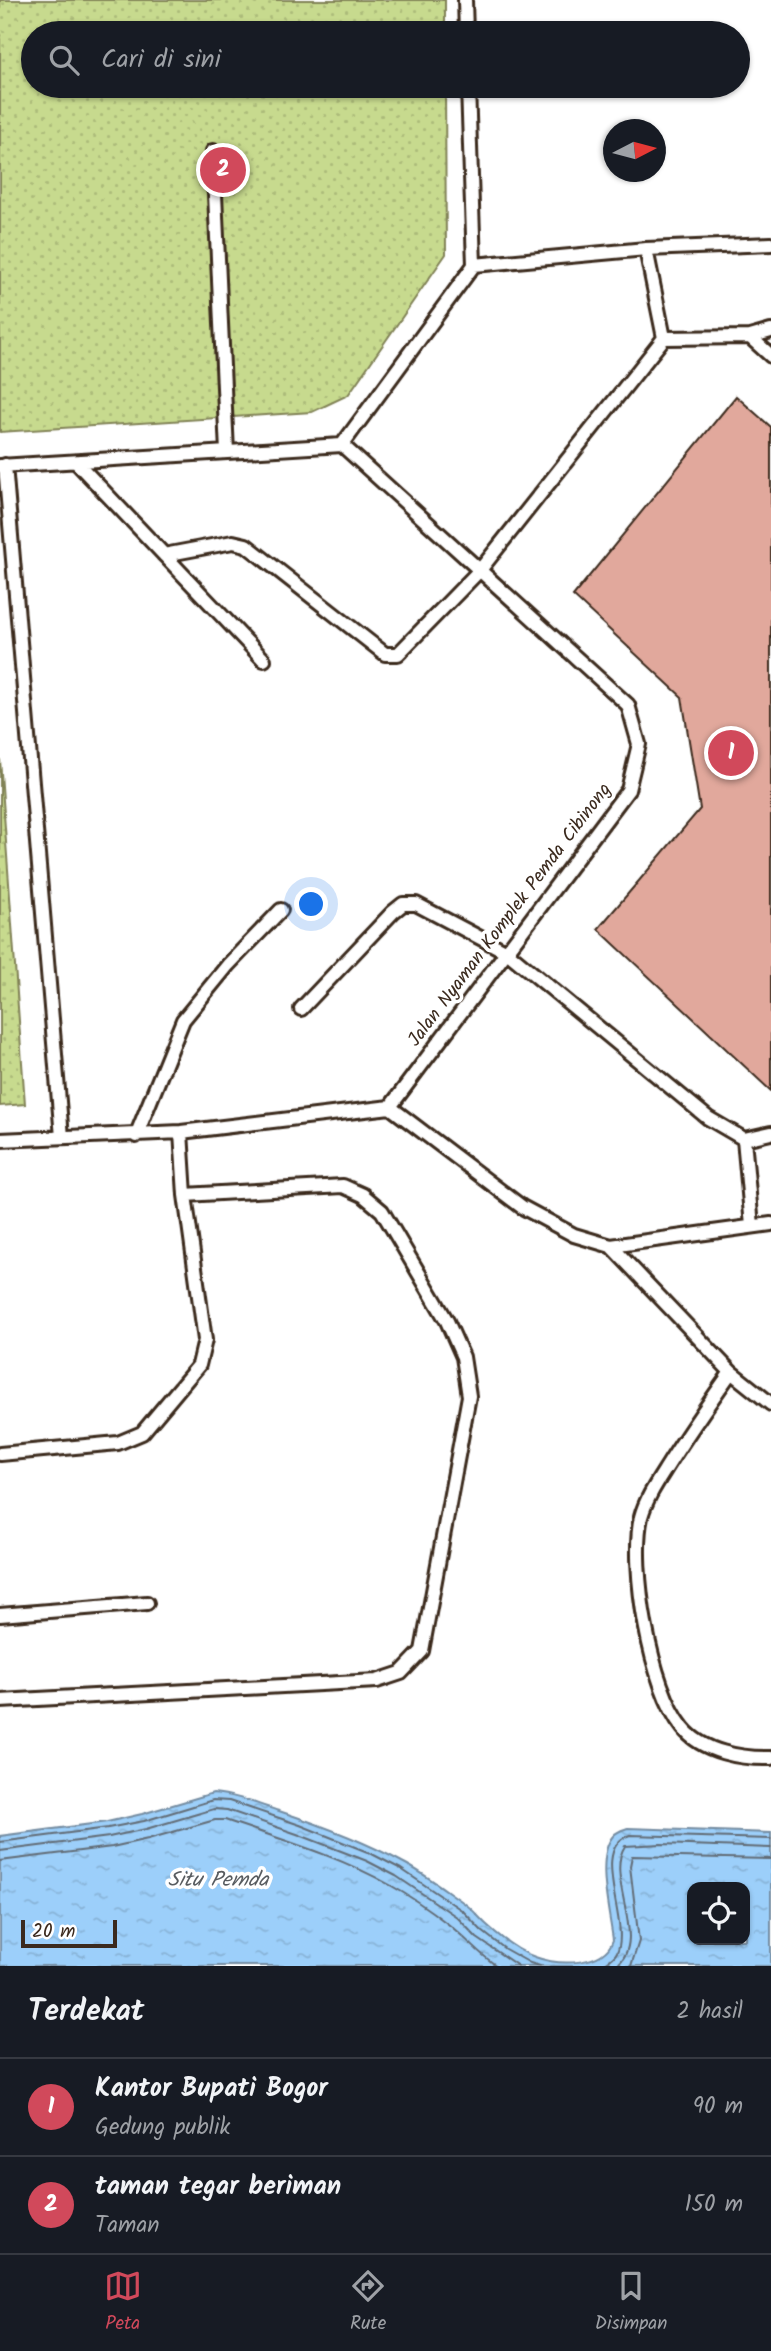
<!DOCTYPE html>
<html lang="id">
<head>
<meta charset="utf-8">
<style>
	body { margin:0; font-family:Kalam,sans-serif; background:#242831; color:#f1f3f6 }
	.controls { position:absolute; right:21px; bottom:21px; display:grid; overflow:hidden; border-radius:14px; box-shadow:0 2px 5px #0004 }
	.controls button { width:63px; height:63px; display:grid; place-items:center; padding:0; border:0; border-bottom:2px solid #363941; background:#171b24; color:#f1f3f6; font:35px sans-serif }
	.compass { position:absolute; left:603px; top:119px; width:63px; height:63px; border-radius:50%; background:#171b24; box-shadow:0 2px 5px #0004; rotate:84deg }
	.scale { position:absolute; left:21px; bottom:18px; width:96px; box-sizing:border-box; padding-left:7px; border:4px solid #3b2a1e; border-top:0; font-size:19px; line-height:24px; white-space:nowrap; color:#3b2a1e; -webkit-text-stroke:5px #fff; paint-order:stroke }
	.you { position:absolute; left:312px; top:905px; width:24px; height:24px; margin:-18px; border:5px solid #fff; border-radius:50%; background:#1a73e8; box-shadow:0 0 0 10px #1a73e833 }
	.badge { display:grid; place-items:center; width:46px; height:46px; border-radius:50%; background:#d1495b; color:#fff; font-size:23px; font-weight:700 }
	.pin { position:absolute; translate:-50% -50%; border:4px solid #fff; box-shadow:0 2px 7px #0006 }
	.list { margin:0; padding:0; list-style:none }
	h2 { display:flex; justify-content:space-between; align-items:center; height:91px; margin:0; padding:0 28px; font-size:30px }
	h2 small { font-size:23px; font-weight:400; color:#9ea1a6 }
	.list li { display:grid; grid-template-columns:46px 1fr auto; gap:21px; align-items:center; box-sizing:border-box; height:98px; padding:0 28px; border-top:2px solid #363941 }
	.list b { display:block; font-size:26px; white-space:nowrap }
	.list p { margin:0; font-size:23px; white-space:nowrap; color:#9ea1a6 }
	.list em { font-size:23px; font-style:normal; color:#9ea1a6 }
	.icon { flex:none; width:38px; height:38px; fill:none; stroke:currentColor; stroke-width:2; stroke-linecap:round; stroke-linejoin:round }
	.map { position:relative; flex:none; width:771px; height:1966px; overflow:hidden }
	.search { position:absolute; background:#171b24; box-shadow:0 2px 5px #0004; left:21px; right:21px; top:21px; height:77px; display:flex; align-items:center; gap:18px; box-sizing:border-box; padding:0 24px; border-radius:38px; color:#9ea1a6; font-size:26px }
	.sheet { height:287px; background:#171b24 }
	nav { display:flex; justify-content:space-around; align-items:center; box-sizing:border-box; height:98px; border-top:2px solid #363941; background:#171b24; font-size:19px; color:#9ea1a6 }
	nav a { display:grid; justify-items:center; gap:4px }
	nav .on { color:#d1495b }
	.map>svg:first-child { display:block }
</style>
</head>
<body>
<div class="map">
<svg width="771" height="1966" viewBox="0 0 771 1966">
	<defs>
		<pattern id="grass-dots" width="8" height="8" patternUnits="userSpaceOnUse" patternTransform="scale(1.75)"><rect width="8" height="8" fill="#c7da8e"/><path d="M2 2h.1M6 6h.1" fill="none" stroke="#acbb7a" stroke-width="1.8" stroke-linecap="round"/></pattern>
		<pattern id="water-ripples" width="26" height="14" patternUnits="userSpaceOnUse" patternTransform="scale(1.75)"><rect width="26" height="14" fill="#9ccffa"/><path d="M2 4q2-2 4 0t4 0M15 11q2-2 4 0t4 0" fill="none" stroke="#87b2d6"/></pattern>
	</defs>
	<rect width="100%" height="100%" fill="#fff"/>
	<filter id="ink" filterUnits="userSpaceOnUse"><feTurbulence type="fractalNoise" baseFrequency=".0143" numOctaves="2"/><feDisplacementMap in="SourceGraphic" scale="14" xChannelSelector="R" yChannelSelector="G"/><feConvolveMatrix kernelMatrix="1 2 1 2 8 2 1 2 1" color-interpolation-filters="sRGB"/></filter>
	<g filter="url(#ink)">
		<path fill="url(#grass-dots)" stroke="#818256" stroke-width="2" d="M0 0H445V33H33V86H445L446 254 348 395 312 412 0 432Z
			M0 759 25 1104 0 1106Z"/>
		<path fill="url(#water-ripples)" stroke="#758da2" stroke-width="2" fill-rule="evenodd" d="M213 1793C236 1795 257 1804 279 1811 321 1825 364 1841 402 1862 424 1873 444 1889 464 1903 473 1909 479 1918 487 1925 500 1937 518 1951 535 1957 560 1966 604 1966 613 1940 610 1914 595 1857 613 1836 617 1831 622 1830 628 1828L771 1833V1966H0V1836L107 1822 142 1814ZM692 1887H745V1940H692Z"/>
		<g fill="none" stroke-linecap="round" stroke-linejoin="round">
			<path stroke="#626c76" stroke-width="2" d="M0 1842 108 1828 144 1821 213 1800 229 1801 300 1825 370 1853 401 1869 463 1911 482 1931 505 1949 530 1963 540 1966
				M0 1851 109 1837 146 1829 214 1809 227 1810 297 1834 367 1861 396 1876 457 1917 477 1938 518 1966
				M0 1861 112 1847 148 1839 215 1820H225C280 1839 339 1856 390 1885 410 1896 430 1910 448 1924 465 1937 479 1954 497 1966
				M600 1966C606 1962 614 1959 617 1952 631 1923 588 1848 630 1835L771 1839
				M616 1966C650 1940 604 1877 625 1846L661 1844 771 1848
				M631 1966 639 1941 630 1866 632 1856 771 1859"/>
		</g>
		<path fill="#e1a89c" stroke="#3b2a1e" stroke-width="2" d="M736 396 771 427V1091L598 929 700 809 682 697 573 596Z"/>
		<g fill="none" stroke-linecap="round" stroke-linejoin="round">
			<defs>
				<path id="lane" d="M465 0 466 33
					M468 86 474 265
					M213 151 227 452
					M646 249 664 338
					M750 337 771 331
					M342 445 474 265 646 249 771 244
					M76 462 264 660
					M5 465 62 1137
					M0 466 342 445 628 705 639 744 628 790 390 1107
					M164 555 233 542 246 545 385 654H398L480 570 664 338 750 337 771 356
					M301 1009 393 912 403 904H416L507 952 708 1118 744 1139 771 1133
					M136 1136 183 1020 228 965 281 910
					M744 1139 752 1226
					M0 1140 181 1132 390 1107 522 1207 574 1235 611 1246 771 1224
					M611 1246 731 1372 771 1404
					M731 1372C709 1403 688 1433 668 1465 658 1481 646 1498 641 1517 630 1566 650 1688 683 1728 702 1752 742 1759 771 1758
					M0 1454 118 1443 142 1433 199 1365 205 1340 185 1195 181 1132
					M0 1615 147 1603
					M0 1701 377 1681 401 1673 422 1651 469 1396 463 1357 447 1321 382 1211 363 1195 343 1186 185 1195"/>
			</defs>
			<use href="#lane" stroke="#3b2a1e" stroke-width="18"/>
			<use href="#lane" stroke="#fff" stroke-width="12"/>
		</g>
	</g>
	<g text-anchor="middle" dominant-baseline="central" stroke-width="7" stroke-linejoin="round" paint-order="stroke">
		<g font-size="19" fill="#3b2a1e" stroke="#fff">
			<text transform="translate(510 915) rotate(-53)">Jalan Nyaman Komplek Pemda Cibinong</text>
		</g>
		<g font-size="21" font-style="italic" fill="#585c60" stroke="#fff">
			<text x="218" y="1880">Situ Pemda</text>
		</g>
	</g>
</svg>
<div class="controls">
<button><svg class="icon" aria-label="locate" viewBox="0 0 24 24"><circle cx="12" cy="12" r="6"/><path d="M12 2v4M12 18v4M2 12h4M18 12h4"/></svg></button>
</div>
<svg class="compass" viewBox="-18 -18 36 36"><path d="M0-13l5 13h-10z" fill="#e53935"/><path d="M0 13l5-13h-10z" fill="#9ea1a6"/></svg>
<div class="scale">20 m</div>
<div class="you"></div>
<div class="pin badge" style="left:731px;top:753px">1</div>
<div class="pin badge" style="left:223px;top:170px">2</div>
<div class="search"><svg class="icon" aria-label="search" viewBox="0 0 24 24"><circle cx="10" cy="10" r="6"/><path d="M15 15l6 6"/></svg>Cari di sini</div>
</div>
<section class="sheet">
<h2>Terdekat<small>2 hasil</small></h2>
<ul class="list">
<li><span class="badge">1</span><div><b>Kantor Bupati Bogor</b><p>Gedung publik</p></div><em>90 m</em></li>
<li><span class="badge">2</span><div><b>taman tegar beriman</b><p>Taman</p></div><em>150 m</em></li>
</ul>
</section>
<nav>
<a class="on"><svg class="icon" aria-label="map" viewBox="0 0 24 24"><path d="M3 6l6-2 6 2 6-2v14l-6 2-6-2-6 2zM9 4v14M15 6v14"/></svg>Peta</a>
<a><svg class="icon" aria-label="directions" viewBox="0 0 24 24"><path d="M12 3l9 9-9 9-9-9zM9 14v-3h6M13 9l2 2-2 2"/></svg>Rute</a>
<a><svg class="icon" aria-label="saved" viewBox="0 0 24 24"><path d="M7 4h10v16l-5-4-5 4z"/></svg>Disimpan</a>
</nav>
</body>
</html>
